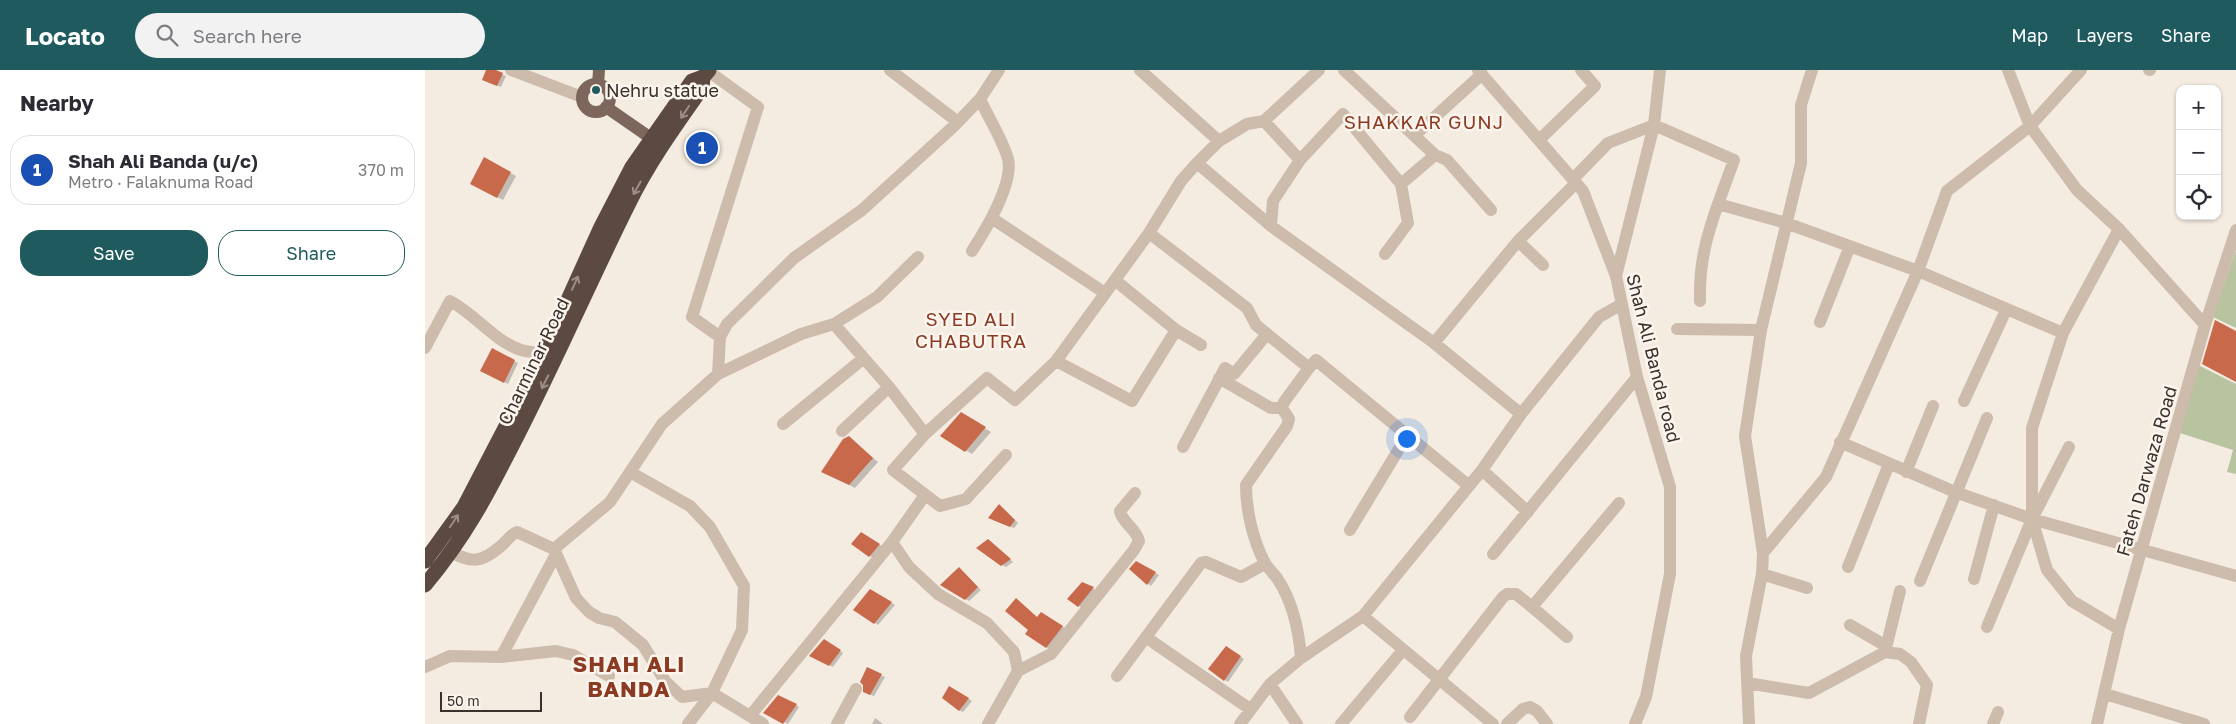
<!DOCTYPE html>
<html lang="en">
<head>
<meta charset="utf-8">
<style>
	body { margin:0; font-family:"Golos Text",sans-serif; background:#f2f2f3; color:#2b2b33 }
	.controls { position:absolute; right:15px; top:15px; display:grid; overflow:hidden; border-radius:10px; box-shadow:0 1px 4px #0004 }
	.controls button { width:45px; height:45px; display:grid; place-items:center; padding:0; border:0; border-bottom:1px solid #e1e1e2; background:#fff; color:#2b2b33; font:25px sans-serif }
	.scale { position:absolute; left:15px; bottom:12px; width:102px; box-sizing:border-box; padding-left:5px; border:2px solid #3b302b; border-top:0; font-size:14px; line-height:18px; white-space:nowrap; color:#3b302b; -webkit-text-stroke:4px #fbf5ee; paint-order:stroke }
	.you { position:absolute; left:981px; top:368px; width:18px; height:18px; margin:-12px; border:4px solid #fff; border-radius:50%; background:#1a73e8; box-shadow:0 0 0 8px #1a73e833 }
	.badge { display:grid; place-items:center; width:32px; height:32px; border-radius:50%; background:#1f5a5e; color:#fff; font-size:16px; font-weight:700 }
	.pin { position:absolute; translate:-50% -50%; border:2px solid #fff; box-shadow:0 1px 5px #0006 }
	.list { margin:0; padding:0; list-style:none }
	h2 { display:flex; justify-content:space-between; align-items:center; height:65px; margin:0; padding:0 20px; font-size:21px }
	h2 small { font-size:16px; font-weight:400; color:#7c7c81 }
	.list li { display:grid; grid-template-columns:32px 1fr auto; gap:15px; align-items:center; box-sizing:border-box; height:70px; margin:0 10px 10px; padding:0 10px; border:1px solid #e1e1e2; border-radius:20px }
	.list b { display:block; font-size:19px; white-space:nowrap }
	.list p { margin:0; font-size:16px; white-space:nowrap; color:#7c7c81 }
	.list em { font-size:16px; font-style:normal; color:#7c7c81 }
	.actions { display:flex; gap:10px; padding:15px 20px }
	.actions a { flex:1; padding:11px 0; border:1px solid #1f5a5e; border-radius:20px; text-align:center; font-size:18px; color:#1f5a5e }
	.actions .main { background:#1f5a5e; color:#fff }
	.icon { flex:none; width:28px; height:28px; fill:none; stroke:currentColor; stroke-width:2; stroke-linecap:round; stroke-linejoin:round }
	.map { position:relative; flex:none; width:1811px; height:654px; overflow:hidden }
	header { display:flex; align-items:center; gap:30px; box-sizing:border-box; height:70px; padding:0 25px; background:#1f5a5e; color:#fff }
	header strong { font-size:24px }
	nav { display:flex; gap:28px; margin-inline-start:auto; font-size:18px }
	.search { width:350px; height:45px; background:#f2f2f3; display:flex; align-items:center; gap:12px; box-sizing:border-box; padding:0 18px; border-radius:28px; color:#7c7c81; font-size:19px }
	main { display:flex }
	aside { flex:1; background:#fff }
	.map>svg:first-child { display:block }
</style>
</head>
<body>
<header>
<strong>Locato</strong>
<div class="search"><svg class="icon" aria-label="search" viewBox="0 0 24 24"><circle cx="10" cy="10" r="6"/><path d="M15 15l6 6"/></svg>Search here</div>
<nav><a>Map</a><a>Layers</a><a>Share</a></nav>
</header>
<main>
<aside>
<h2>Nearby<small></small></h2>
<ul class="list">
<li><span class="badge" style="background:#1a4fb4">1</span><div><b>Shah Ali Banda (u/c)</b><p>Metro · Falaknuma Road</p></div><em>370 m</em></li>
</ul>
<div class="actions"><a class="main">Save</a><a>Share</a></div>
</aside>
<div class="map">
<svg width="1811" height="654" viewBox="0 0 1811 654">
	<rect width="100%" height="100%" fill="#f4ebe1"/>
	<path fill="#b8c4a0" d="M1811 180V258L1788 247Z
		M1773 295 1811 314V404L1802 402 1808 380 1755 363Z"/>
	<path fill="#0003" d="M63 0H68L81 6 76 17 62 12Z
		M60 89 91 106 78 130 46 114Z
		M68 280 93 293 83 314 57 301Z
		M537 344 566 362 547 384 517 366Z
		M424 367 453 392 430 418 403 404Z
		M578 438 593 453 589 458 568 450Z
		M436 464 458 477 448 488 428 474Z
		M567 473 588 492 581 497 577 495Z
		M711 492 734 505 726 516 706 499Z
		M534 498 556 520 544 531 517 514Z
		M657 513 671 520 657 538 654 536Z
		M446 520 470 535 453 555 430 540Z
		M617 543 641 559 625 579 621 577 613 548Z
		M399 570 418 583 408 597 386 586Z
		M801 577 819 589 803 612 800 610Z
		M456 605 460 607 449 626 443 624Z
		M525 617 547 631 538 642 534 640Z
		M371 635 374 637 363 654 340 643Z
		M450 648 453 650 458 654H447Z"/>
	<path fill="#c8694b" d="M61 0H71L78 3 72 16 57 10Z
		M59 87 86 102 72 128 45 114Z
		M1790 250 1811 261V312L1777 294Z
		M67 278 90 290 79 313 55 301Z
		M536 342 561 357 540 382 515 366Z
		M424 366 448 388 424 415 396 402 418 369Z
		M574 434 590 450 585 457 563 448Z
		M436 462 455 474 444 487 426 474Z
		M563 469 586 489 576 496 551 478Z
		M711 491 731 502 722 515 704 499Z
		M534 497 553 517 540 530 515 515Z
		M657 512 669 517 653 537 642 529Z
		M445 519 467 532 449 554 428 540Z
		M591 528 612 547 616 542 638 556 621 578 600 564 603 560 580 541Z
		M399 569 416 580 404 596 384 586Z
		M801 576 816 586 799 611 783 599Z
		M442 597 457 604 445 625 438 622V615L435 612Z
		M524 616 544 628 534 641 517 628Z
		M353 625 372 634 358 654 338 643Z"/>
	<g fill="none" stroke-linecap="round" stroke-linejoin="round">
		<path stroke="#cdbbac" stroke-width="12" d="M86 0 157 27
			M465 0 533 52
			M715 0 794 71
			M919 0 1010 85 1022 90 1066 140
			M1053 0 1158 121 1191 206 1212 307 1245 417V504L1221 627 1210 654
			M1583 0 1605 56 1652 120 1694 159 1780 255
			M1724 0H1725
			M283 1 333 37 267 247 295 267
			M839 51 875 90
			M990 65 1057 4
			M1114 70 1170 16 1156 0
			M772 93 846 156 1009 273 1096 344
			M1148 109 1183 73 1229 55 1309 90 1293 134 1361 153 1493 201 1638 263
			M568 149 680 223
			M846 156 848 131 875 90 918 44 976 114
			M724 163 822 238 831 255 884 298 891 290 1044 416
			M1093 171 1118 195
			M547 181C560 161 589 113 583 89 578 70 563 47 555 29
			M960 184 983 153 976 114 1010 85
			M1191 206 1229 55 1235 0
			M691 211 751 260 776 275
			M1275 231C1274 194 1281 168 1293 134
			M1395 252 1425 176
			M409 254 464 317 500 364
			M1252 259 1336 260
			M1009 273 1093 171 1151 113
			M0 278 25 231C50 244 69 271 96 280 106 283 117 282 127 286
			M631 291 707 331 751 260
			M293 304 295 267 302 254 369 188 437 140 529 56 555 29 574 0
			M794 308 846 338H857
			M1539 331 1581 240
			M358 354 439 288
			M417 361 464 317
			M1415 372 1530 422 1607 449 1811 506
			M758 377 800 298 809 304 842 264
			M581 385 541 429 515 436 468 400 500 364 562 308 590 330 631 291 724 163 756 111 772 93 794 71 822 54 839 51 894 0
			M1057 400 1103 442
			M205 402 265 436 285 457 319 516 317 560 287 623 263 654
			M1481 402 1508 336
			M925 460 983 364
			M467 472 484 497 513 524 562 553 589 582 593 601
			M19 478C43 492 54 496 77 475 83 470 85 465 92 462L129 479 151 528 164 542 174 548 190 552 218 575 240 611 257 627 287 623 338 654
			M129 479 185 432 237 354 293 304 376 264 409 254 452 227 493 187
			M1338 483 1320 366 1336 260 1376 93V35L1387 0
			M1068 484 1212 307
			M1423 497 1464 394
			M1337 504 1382 518
			M1549 509 1569 435
			M1495 511 1562 348
			M1107 537 1142 567
			M938 546 1068 654
			M1425 555 1461 576
			M1562 557 1607 449 1644 377
			M1694 559 1647 531 1622 500 1607 449V358L1638 263 1694 159
			M722 568 825 639
			M1460 582 1475 521
			M76 587 131 484
			M876 588C874 560 868 532 852 508 848 503 843 498 840 493 828 471 821 440 821 415L862 356 864 349 857 338 859 332 884 298
			M0 597 25 586 76 587 131 581 148 585 184 606
			M692 606 776 493 781 492 816 507 840 494
			M1322 613 1384 623 1460 582 1475 584 1486 592 1502 615 1494 654
			M845 614 872 654
			M1680 624 1779 654
			M325 646 467 472 500 425
			M985 647 1078 527 1082 524H1091L1107 537 1194 433
			M412 654 431 619
			M563 654 593 601 626 584 709 480 714 471C711 458 697 453 695 441L710 423
			M815 654 845 614 876 588 938 546 1057 400 1096 344 1174 247 1197 234
			M916 654 978 580
			M1082 654 1098 639 1105 637 1112 641 1122 654
			M1324 654 1321 586 1337 504 1338 483 1401 407 1493 201 1522 121 1605 56 1656 0
			M1568 654 1573 642
			M1672 654 1694 559 1780 255 1811 160"/>
		<path stroke="#7d675c" stroke-width="12" d="M157 28a14 14 0 1 1 28 0a14 14 0 1 1-28 0Z
			M173 15 174 0
			M181 37 233 73"/>
		<path stroke="#5c4a42" stroke-width="15" d="M0 491 39 437 119 283 175 159 207 97 267 11 278 7
			M0 515C42 465 64 421 93 364 132 288 166 209 204 133 224 92 251 55 277 18L278 7 284 0"/>
	</g>
	<defs><path id="oneway-shaft" d="M-6 0H5M1.5-3L5.5 0L1.5 3" fill="none" stroke-width="1.6" stroke-linecap="round" stroke-linejoin="round" transform="scale(1.25)"/></defs>
	<g stroke="#9c8e87">
		<use href="#oneway-shaft" transform="translate(260 42) rotate(124)"/>
		<use href="#oneway-shaft" transform="translate(212 118) rotate(119)"/>
		<use href="#oneway-shaft" transform="translate(150 213) rotate(-66)"/>
		<use href="#oneway-shaft" transform="translate(120 312) rotate(117)"/>
		<use href="#oneway-shaft" transform="translate(29 451) rotate(-56)"/>
	</g>
	<circle fill="#1f5a5e" stroke="#fbf5ee" stroke-width="2" cx="171" cy="20" r="5"/>
	<g text-anchor="middle" dominant-baseline="central" stroke-width="5" stroke-linejoin="round" paint-order="stroke">
		<g font-size="18" fill="#3b302b" stroke="#fbf5ee" text-anchor="start">
			<text x="181" y="20">Nehru statue</text>
		</g>
		<g font-size="18" fill="#3b302b" stroke="#fbf5ee">
			<text transform="translate(1229 288) rotate(76)">Shah Ali Banda road</text>
			<text transform="translate(108 291) rotate(-64)">Charminar Road</text>
			<text transform="translate(1721 401) rotate(-74)">Fateh Darwaza Road</text>
		</g>
		<g font-size="19" letter-spacing="1" fill="#8c3b22" stroke="#fbf5ee">
			<text x="999" y="51">SHAKKAR GUNJ</text>
			<text x="546" y="248">SYED ALI<tspan x="546" dy="22">CHABUTRA</tspan></text>
		</g>
		<g font-size="22" font-weight="bold" letter-spacing="1" fill="#8c3b22" stroke="#fbf5ee">
			<text x="204" y="593">SHAH ALI<tspan x="204" dy="25">BANDA</tspan></text>
		</g>
	</g>
</svg>
<div class="controls">
<button>+</button>
<button>−</button>
<button><svg class="icon" aria-label="locate" viewBox="0 0 24 24"><circle cx="12" cy="12" r="6"/><path d="M12 2v4M12 18v4M2 12h4M18 12h4"/></svg></button>
</div>
<div class="scale">50 m</div>
<div class="you"></div>
<div class="pin badge" style="left:277px;top:78px;background:#1a4fb4">1</div>
</div>
</main>
</body>
</html>
